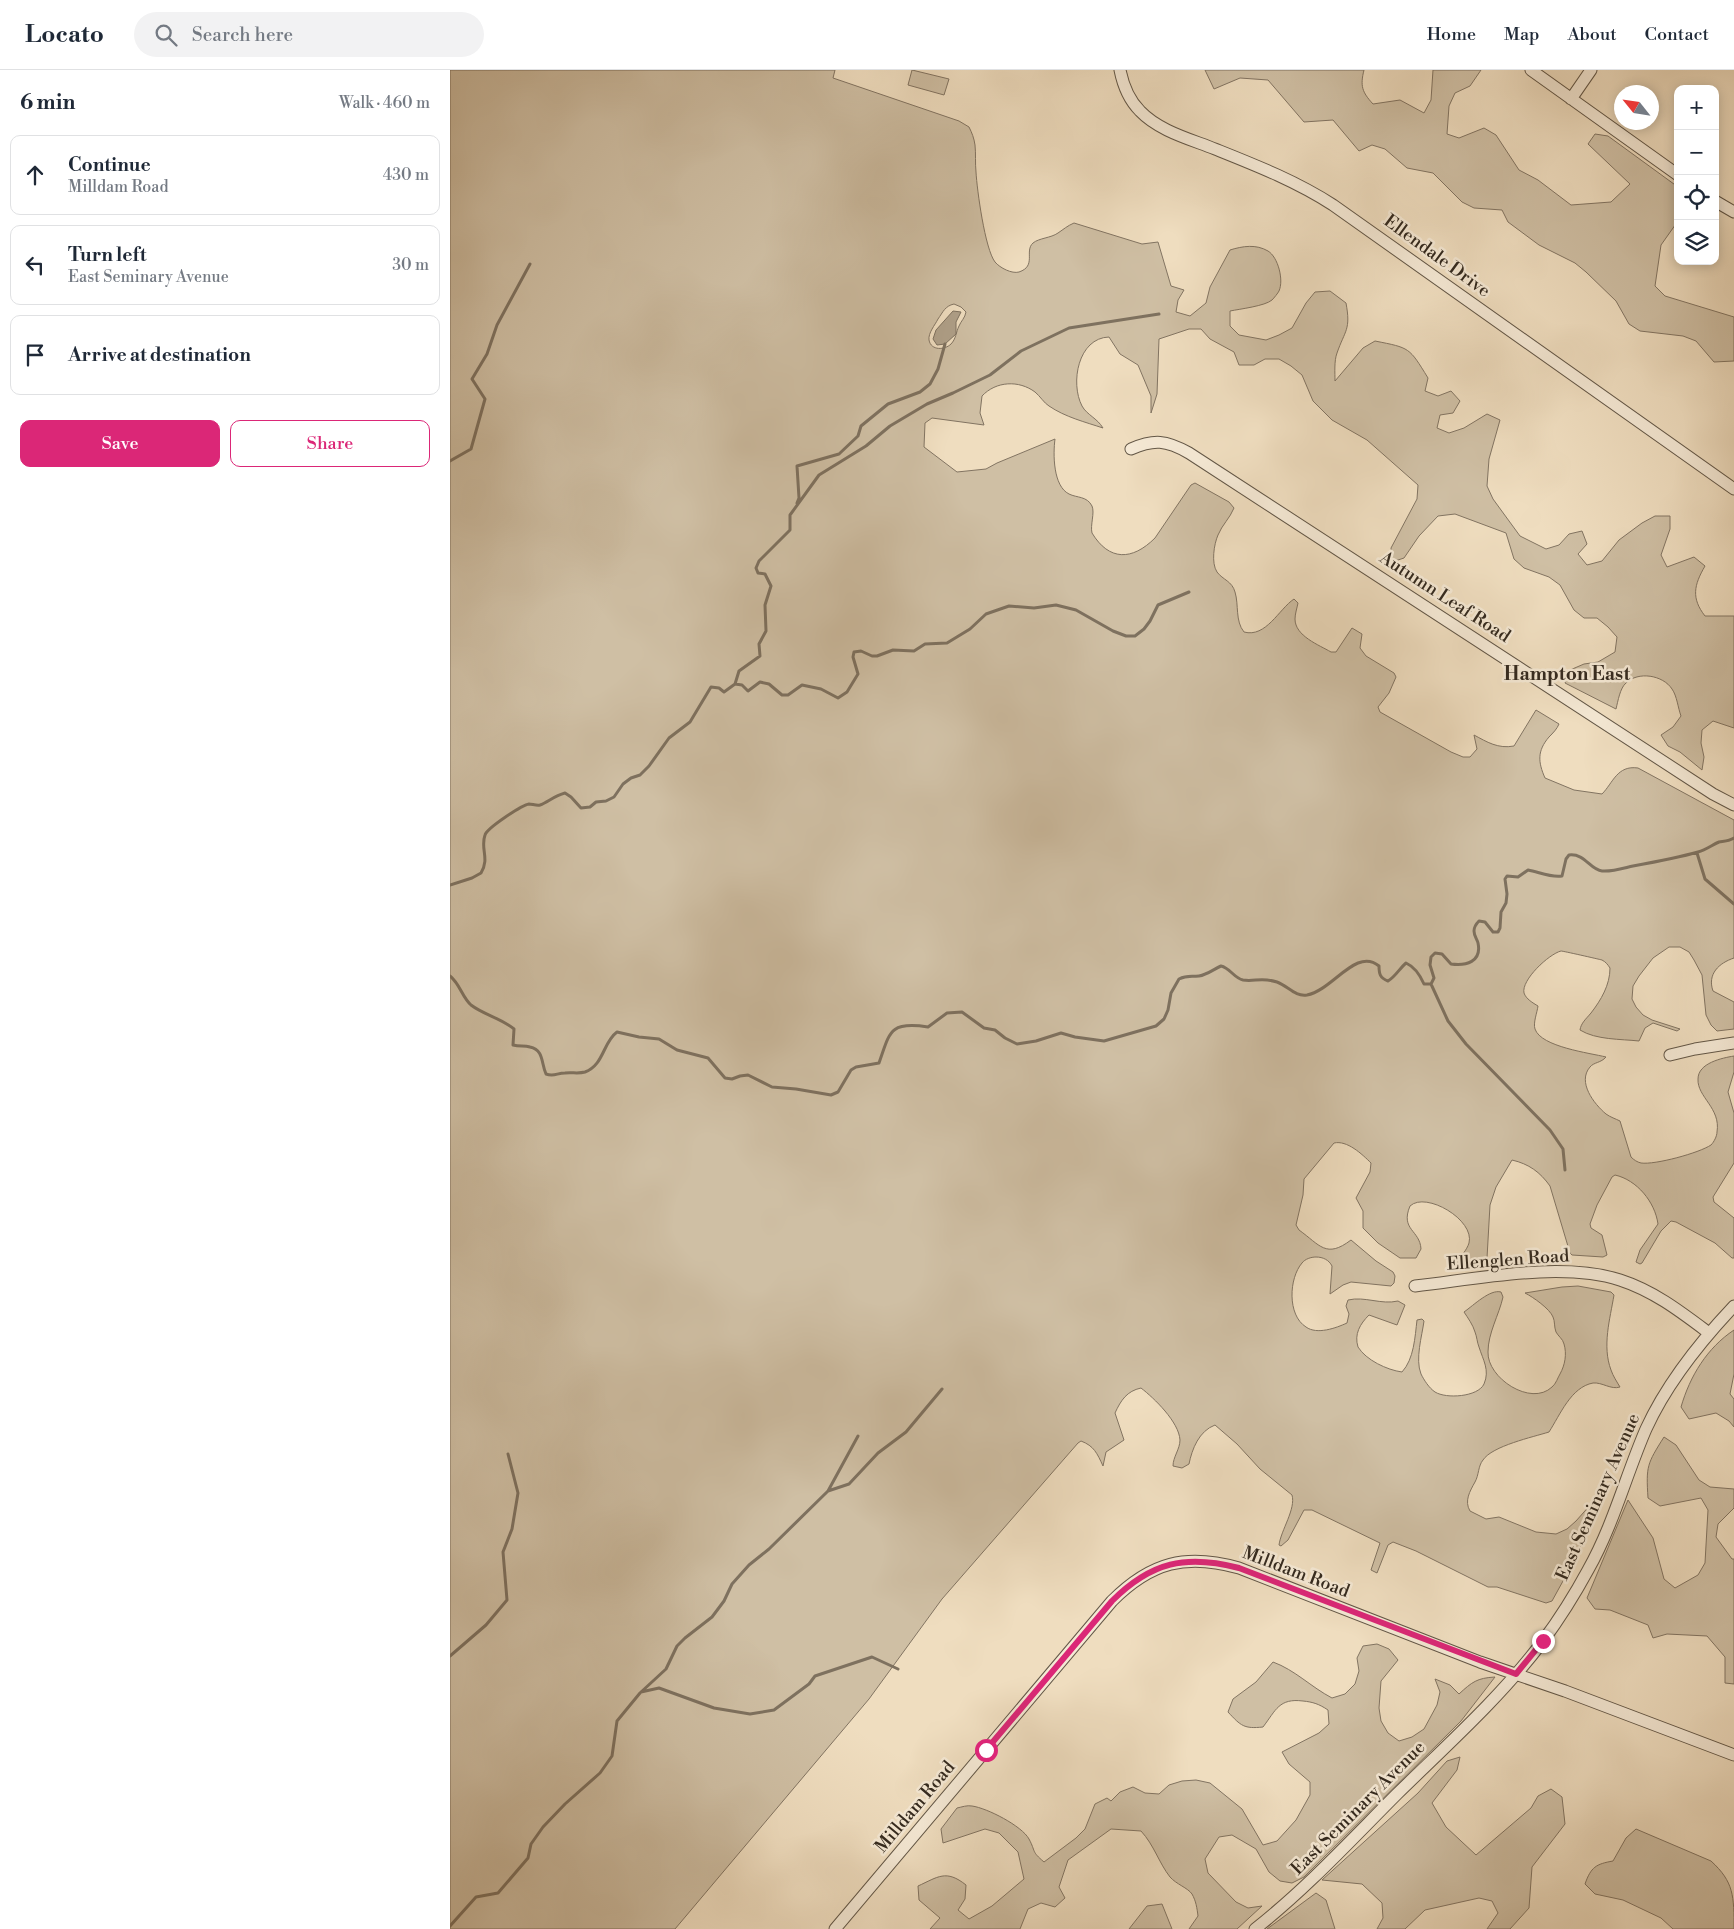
<!DOCTYPE html>
<html lang="en">
<head>
<meta charset="utf-8">
<style>
	body { margin:0; font-family:"Libre Bodoni",serif; background:#f2f2f3; color:#1f2937 }
	.controls { position:absolute; right:15px; top:15px; display:grid; overflow:hidden; border-radius:10px; box-shadow:0 2px 12px #0003 }
	.controls button { width:45px; height:45px; display:grid; place-items:center; padding:0; border:0; border-bottom:1px solid #e0e1e3; background:#fff; color:#1f2937; font:25px sans-serif }
	.compass { position:absolute; left:1164px; top:15px; width:45px; height:45px; border-radius:50%; background:#fff; box-shadow:0 2px 12px #0003; rotate:300deg }
	.stop { position:absolute; width:15px; height:15px; margin:-11px; border:4px solid #db2777; border-radius:50%; background:#fff }
	.stop.end { background:#db2777; border-color:#fff; box-shadow:0 1px 5px #0008 }
	.list { margin:0; padding:0; list-style:none }
	h2 { display:flex; justify-content:space-between; align-items:center; height:65px; margin:0; padding:0 20px; font-size:21px }
	h2 small { font-size:16px; font-weight:400; color:#747a83 }
	.list li { display:grid; grid-template-columns:32px 1fr auto; gap:15px; align-items:center; box-sizing:border-box; height:80px; margin:0 10px 10px; padding:0 10px; border:1px solid #e0e1e3; border-radius:10px }
	.list b { display:block; font-size:19px; white-space:nowrap }
	.list p { margin:0; font-size:16px; white-space:nowrap; color:#747a83 }
	.list em { font-size:16px; font-style:normal; color:#747a83 }
	.actions { display:flex; gap:10px; padding:15px 20px }
	.actions a { flex:1; padding:11px 0; border:1px solid #db2777; border-radius:10px; text-align:center; font-size:18px; color:#db2777 }
	.actions .main { background:#db2777; color:#fff }
	.icon { flex:none; width:28px; height:28px; fill:none; stroke:currentColor; stroke-width:2; stroke-linecap:round; stroke-linejoin:round }
	.map { position:relative; flex:none; width:1284px; height:1859px; overflow:hidden }
	header { display:flex; align-items:center; gap:30px; box-sizing:border-box; height:70px; padding:0 25px; background:#fff; border-bottom:1px solid #e0e1e3 }
	header strong { font-size:24px }
	nav { display:flex; gap:28px; margin-inline-start:auto; font-size:18px }
	.search { width:350px; height:45px; background:#f2f2f3; display:flex; align-items:center; gap:12px; box-sizing:border-box; padding:0 18px; border-radius:28px; color:#747a83; font-size:19px }
	main { display:flex }
	aside { flex:1; background:#fff }
	.map>svg:first-child { display:block }
</style>
</head>
<body>
<header>
<strong>Locato</strong>
<div class="search"><svg class="icon" aria-label="search" viewBox="0 0 24 24"><circle cx="10" cy="10" r="6"/><path d="M15 15l6 6"/></svg>Search here</div>
<nav><a>Home</a><a>Map</a><a>About</a><a>Contact</a></nav>
</header>
<main>
<aside>
<h2>6 min<small>Walk · 460 m</small></h2>
<ul class="list">
<li><svg class="icon" aria-label="ahead" viewBox="0 0 24 24"><path d="M12 20V5M6 11l6-6 6 6"/></svg><div><b>Continue</b><p>Milldam Road</p></div><em>430 m</em></li>
<li><svg class="icon" aria-label="left" viewBox="0 0 24 24"><path d="M17 20v-9H6M10 6l-5 5 5 5"/></svg><div><b>Turn left</b><p>East Seminary Avenue</p></div><em>30 m</em></li>
<li><svg class="icon" aria-label="arrive" viewBox="0 0 24 24"><path d="M6 21V4h12l-3 4 3 4H6"/></svg><div><b>Arrive at destination</b></div></li>
</ul>
<div class="actions"><a class="main">Save</a><a>Share</a></div>
</aside>
<div class="map">
<svg width="1284" height="1859" viewBox="0 0 1284 1859">
	<rect width="100%" height="100%" fill="#efddbf"/>
	<filter id="stains"><feTurbulence type="fractalNoise" baseFrequency=".004" numOctaves="4"/><feColorMatrix values="0 0 0 0 .2 0 0 0 0 .09 0 0 0 0 .02 0 0 0 .5 -.17"/></filter>
	<radialGradient id="worn" r=".72"><stop offset=".6" stop-color="#630" stop-opacity="0"/><stop offset="1" stop-color="#630" stop-opacity=".3"/></radialGradient>
	<path fill="#cfbfa4" stroke="#827462" fill-rule="evenodd" d="M0 0H385L383 8 509 51 519 57C522 63 524 68 525 75 526 84 525 93 526 102 527 120 535 179 545 192 550 198 562 204 569 202 587 196 574 181 583 173 589 168 601 168 608 163 614 159 617 156 624 153L692 174 708 172 721 216 734 220 728 230 726 242 740 246 756 233 760 217 780 180C793 176 806 174 818 181 828 187 834 210 829 221 828 223 824 228 822 230 815 236 790 239 780 241V256L789 265 816 270 829 265 842 258 856 233 865 222 880 221 896 233C901 260 895 260 887 283 884 291 885 303 885 311L913 278 925 271C960 278 959 277 978 308L975 321 988 326 1001 321 1010 331 1003 343 990 345 987 358 999 363 1014 358 1037 344 1050 350 1039 389 1037 416 1043 429 1070 466 1096 479 1109 475 1119 464 1132 461 1137 474 1128 484 1137 495 1152 491 1169 470 1192 453 1205 446H1220V459L1211 485 1217 497 1244 487 1255 496C1244 515 1241 528 1255 546H1284V658L1263 651 1252 660 1251 673 1254 687 1252 700 1230 682 1218 676 1211 665 1223 657 1231 646C1228 638 1227 626 1222 619 1213 605 1188 601 1176 613 1170 618 1168 631 1166 639L1115 613 1120 600 1134 594 1148 592 1165 582 1167 567 1158 557 1147 548H1134L1124 540 1110 515 1099 507 1074 498 1064 489 1056 463 1005 444 988 446 969 466 954 488 942 492 941 478 967 429 968 415 917 370 882 350 863 331 852 305 841 296 829 289H815L804 295H789L784 282 760 269 751 259H739L709 269 707 324 701 343V326L688 295 670 284 659 267C628 268 620 313 632 336 637 345 647 348 653 358 635 352 615 347 599 336 594 333 590 326 585 322 569 310 546 311 532 326L530 343 534 355 482 348 475 353 474 377 507 402 536 399 547 393 605 369C603 384 603 416 619 424 627 428 637 426 642 436 645 443 640 455 642 463 659 491 682 491 705 468L741 415 745 413 779 432 784 438C780 448 772 455 768 465 764 474 761 493 767 502 773 510 782 511 785 522 789 535 785 551 794 562 816 568 829 539 844 529L848 533C847 538 845 544 845 549 845 566 869 575 881 582H886L902 558 912 564 910 578 916 586 944 603 946 607 939 623 928 637 930 642 1001 682 1013 687H1020L1027 679 1024 665C1037 672 1048 679 1064 676L1086 640 1109 654C1107 659 1103 663 1099 667 1087 681 1088 692 1095 708L1124 720 1152 724C1163 713 1167 695 1188 698L1284 750V888C1269 893 1257 904 1263 921L1284 932V959L1267 961 1261 955 1256 945 1252 905 1244 890 1239 882 1230 877H1219L1203 888 1189 906 1183 916 1182 929 1186 937 1193 945 1202 950 1230 959 1227 961 1203 953 1195 958 1189 971C1171 969 1146 970 1130 960 1131 953 1136 949 1141 943 1151 930 1160 915 1160 898 1158 895 1156 892 1152 890 1148 889 1113 881 1111 881 1099 884 1071 910 1074 923 1076 929 1083 933 1088 936 1087 943 1083 953 1085 959 1091 977 1140 983 1156 987 1151 993 1144 992 1140 997 1127 1012 1144 1034 1156 1044 1160 1047 1166 1049 1170 1051L1181 1087C1184 1090 1187 1092 1191 1093 1205 1095 1249 1083 1261 1075 1264 1072 1267 1066 1267 1062 1271 1038 1247 1027 1248 1009 1248 993 1272 988 1284 986V1002L1278 1022 1284 1043V1093L1263 1127 1264 1132 1284 1148V1188H1282L1265 1173 1226 1152 1221 1151 1211 1161 1192 1193 1190 1194 1186 1192 1190 1180 1208 1154C1205 1132 1187 1110 1165 1105L1162 1107 1147 1135 1140 1154 1141 1158 1152 1165 1157 1185 1153 1187 1122 1185 1120 1183 1100 1116C1090 1102 1079 1094 1062 1090L1046 1117 1040 1135 1037 1188 1028 1192 1007 1193C1010 1187 1017 1180 1019 1173 1025 1150 976 1121 960 1136 950 1160 970 1160 971 1179L966 1188H950L928 1173 913 1158V1141L906 1128 920 1102 921 1093C912 1084 897 1070 884 1073L854 1109 853 1125 846 1155 849 1160C870 1175 876 1189 901 1170L926 1191 943 1202 945 1206 944 1213 941 1216 901 1212 893 1215 880 1224 882 1196C879 1190 873 1187 866 1187 861 1187 855 1189 852 1193 839 1208 837 1245 856 1257 867 1265 886 1258 897 1253L899 1244 896 1236 898 1230C915 1226 931 1235 948 1231L955 1235 947 1255 919 1245C910 1254 904 1264 908 1277 916 1290 937 1300 952 1302 964 1289 965 1267 967 1250L972 1249 974 1251C972 1266 965 1289 971 1304 974 1310 979 1318 985 1322 996 1329 1028 1327 1034 1314 1040 1300 1033 1290 1029 1277 1027 1272 1027 1267 1025 1262 1023 1255 1018 1248 1014 1242 1024 1235 1040 1219 1051 1222L1053 1227C1049 1245 1038 1263 1038 1282 1037 1308 1081 1337 1102 1317 1106 1314 1108 1307 1110 1304 1115 1295 1117 1284 1114 1274 1113 1269 1108 1266 1106 1262 1104 1257 1105 1251 1103 1247 1100 1239 1083 1227 1075 1223L1112 1217 1128 1216 1161 1222 1164 1225C1160 1249 1152 1276 1161 1300 1163 1306 1167 1312 1170 1317 1161 1320 1152 1312 1143 1313 1121 1317 1110 1345 1099 1362 1083 1367 1042 1376 1033 1390 1028 1396 1029 1405 1025 1412 1020 1421 1014 1431 1020 1441L1036 1449 1049 1447 1086 1462 1106 1464 1117 1459 1126 1451 1157 1416 1124 1491 1102 1531 1096 1533 1047 1517H1038L966 1481 943 1472 938 1475 927 1503 921 1500 930 1473 862 1440H854L838 1470 831 1476 829 1475C831 1460 846 1439 842 1425L810 1399 787 1374 765 1355C749 1361 742 1379 739 1394L732 1398 723 1396C723 1387 730 1379 730 1370 729 1352 704 1328 691 1318 677 1321 671 1330 665 1343L674 1370 656 1382 653 1396C647 1383 644 1376 631 1371L628 1373 492 1529 419 1629 225 1859H0ZM504 234 511 237 516 242C515 248 511 251 509 256 506 262 506 269 501 274 495 280 481 281 479 270 478 263 485 255 488 249 493 242 495 236 504 234Z
		M462 0 499 9 494 25 458 15Z
		M755 0H914C910 16 912 22 923 34L950 30 974 43 981 30 983 0H1031L1020 16 1005 23 999 36 997 64 1009 68 1034 58 1046 65 1069 100 1088 110 1121 135 1161 132 1180 114 1138 74 1145 64 1158 66 1228 117V151L1211 175 1205 216 1215 226 1284 247V291L1264 292 1246 271 1233 266 1190 261 1179 254 1166 231 1136 202 1125 193 1089 175 1058 152 1052 140 1024 138 1012 132 983 103 957 98 935 79 922 75 909 81 883 50 854 52 818 10 790 8 764 19Z
		M1284 1260V1304L1280 1324 1284 1329V1357L1279 1351 1266 1343 1239 1349 1231 1337C1240 1306 1257 1278 1284 1260Z
		M1214 1367 1226 1375 1249 1410 1260 1417 1284 1419V1438L1268 1454 1266 1467 1282 1489H1284V1614L1275 1613V1587L1257 1566 1217 1564 1203 1568 1198 1555 1160 1540 1145 1539 1137 1528 1178 1430 1203 1468 1214 1509 1225 1518 1248 1505 1255 1493 1258 1440 1251 1428 1210 1436 1198 1428C1196 1396 1197 1394 1214 1367Z
		M927 1574 939 1579 948 1590 931 1611 929 1638 931 1651 938 1663 949 1671 962 1667 974 1659 987 1635 990 1622 985 1609 1000 1615 1009 1624C1022 1612 1027 1608 1045 1607L1011 1651 854 1807 842 1813 830 1811 819 1802 806 1779 782 1765 769 1767 755 1789 758 1803 786 1832 798 1838 812 1836 787 1859H739L748 1846C747 1838 746 1831 742 1824 738 1818 726 1814 720 1807 709 1793 704 1775 691 1761L661 1759 618 1790 609 1817 615 1828 605 1837 591 1833 578 1839 570 1859H480L490 1848 469 1830 468 1816C488 1807 496 1799 516 1815L515 1829 508 1840 519 1849 542 1836 574 1809 568 1782 549 1763 535 1759 493 1773 491 1759 507 1738C512 1737 517 1735 522 1736 537 1738 572 1756 579 1769 586 1782 581 1781 594 1792L626 1768 635 1759 645 1734 657 1728 661 1731 670 1722 683 1717 695 1723 709 1724 719 1715 732 1711 746 1710 760 1713 792 1739 813 1775 827 1771 846 1750 860 1725V1712L839 1694 832 1682 869 1663 879 1654 878 1640C869 1634 863 1632 853 1631 829 1628 826 1640 813 1657 794 1659 791 1656 778 1642L783 1629 806 1612 823 1592C845 1600 861 1617 882 1628L895 1624 905 1614 909 1601 907 1588 913 1576Z
		M1010 1687 1007 1700 982 1733 996 1757 1026 1785 1081 1738 1088 1726 1101 1719 1112 1727 1115 1754 1082 1797 1079 1838 1060 1859H1037L1048 1843 1042 1831 1029 1828 975 1840 955 1859H927L933 1848 932 1833 912 1814 872 1810 968 1723 997 1691Z
		M1186 1759 1261 1791C1284 1812 1284 1826 1284 1859H1223L1211 1848 1173 1830 1145 1824 1135 1814C1141 1797 1146 1794 1163 1791L1176 1768Z
		M866 1823 876 1830 885 1859H817Z
		M712 1834 722 1859H679L697 1836Z"/>
	<path fill="#afa089" stroke="#7e715f" d="M503 241 511 242 506 252V264L495 274 487 275 483 269 486 260Z"/>
	<g fill="none" stroke-linecap="round" stroke-linejoin="round">
		<path stroke="#7e715f" stroke-width="3" d="M0 391 21 379 35 329 22 309 37 284 47 255 80 194
			M347 433 349 428 347 396 389 384 408 366 411 356 438 334 470 322 480 314 488 299 495 274
			M285 614 289 601 310 586 309 574 316 561 315 535 321 516 315 504 308 503 306 498 309 491 340 460V445L369 405 416 376 440 356 477 334 503 323 540 305 571 281 619 258 709 244
			M1247 783 1255 809 1284 834
			M0 815 22 808 31 803C40 788 30 779 35 765 37 758 72 735 79 734 82 734 87 736 90 735 98 732 104 726 115 723L121 727 131 738 140 737 146 732 156 731 164 727 173 714 181 708 190 705 199 696 219 668 240 652 261 617 269 618 274 622 285 614 292 615 298 621 310 612 319 614 332 625H338L352 615 371 619 388 628 397 622 408 604 403 587 404 582 411 581 422 586H427L443 580 464 581 475 574 497 573 520 559 536 544 559 536 584 538 606 535 626 540 663 561 676 566H685L694 559 700 551 708 535 739 522
			M0 906C10 914 12 927 21 935 34 945 51 948 64 959L63 975C70 977 74 975 80 977 94 980 91 993 96 1004 104 1007 107 1003 115 1003 122 1002 128 1004 135 1002 154 995 153 972 167 962L189 967 209 969 227 980 258 988 275 1008 282 1009 290 1006 298 1005 322 1017 346 1019 381 1025 388 1022 401 1000 406 997 429 993C440 962 439 951 478 957L497 943 512 942 534 958 545 960 555 968 567 974 586 971 611 963 625 967 654 971 706 956 714 949 718 940 721 923 729 909C737 905 741 907 749 906 757 905 764 899 771 896 780 898 784 908 793 910 804 912 812 907 827 912 838 916 845 927 857 925 883 920 906 877 929 896 929 904 930 908 938 911 946 906 949 899 956 893 965 897 970 905 974 914H981L984 908 980 895 981 887 985 883 992 884 1001 894C1016 896 1032 892 1028 873 1027 869 1024 866 1024 861 1024 857 1026 854 1029 851L1035 852 1043 862H1048L1050 858 1051 842 1056 833 1057 824 1055 809 1057 806 1068 807 1078 800C1089 802 1101 808 1112 806L1116 789 1119 785C1135 783 1140 800 1152 801 1162 802 1174 798 1183 796 1205 792 1227 788 1248 782 1256 780 1262 775 1269 772 1275 771 1279 771 1284 768
			M981 914 998 951 1016 974 1100 1060 1113 1079 1115 1100
			M378 1421 399 1414 428 1383 456 1362 492 1319
			M0 1586 36 1555 57 1530 53 1482 62 1459 68 1423 58 1384
			M191 1622 209 1618 264 1638 300 1644 324 1640 359 1614 365 1606 422 1587 448 1599
			M0 1856 26 1827 48 1823 78 1788 81 1774 93 1757 115 1734 150 1703 162 1686 167 1651 190 1623 216 1599 227 1576 235 1568 262 1547 274 1531 282 1514 299 1495 319 1479 378 1421 408 1366"/>
		<defs>
			<path id="minor" d="M670 0C673 15 679 30 690 41 709 61 740 69 765 79 805 95 846 111 883 135L1284 419
				M1081 0 1228 105
				M1121 29 1141 0
				M1265 131 1284 142
				M681 379C704 369 716 370 739 383L1263 724 1284 735
				M1220 985 1245 979 1284 973
				M965 1216C1027 1209 1111 1191 1170 1210 1204 1221 1231 1242 1259 1263
				M385 1859 662 1531C701 1492 736 1483 789 1498L1030 1592 1115 1621 1284 1685
				M805 1859C856 1819 901 1770 947 1724 997 1675 1051 1627 1093 1571 1110 1548 1125 1524 1138 1500 1163 1456 1176 1405 1196 1359 1217 1313 1250 1272 1284 1236"/>
		</defs>
		<use href="#minor" stroke="#635747" stroke-width="13"/>
		<use href="#minor" stroke="#f5e9d5" stroke-width="11"/>
	</g>
	<g fill="none" stroke-linecap="round" stroke-linejoin="round">
		<path stroke="#db2777" stroke-width="6" d="M536 1680 662 1531C701 1492 736 1484 789 1498L1066 1604 1093 1571"/>
	</g>
	<g text-anchor="middle" dominant-baseline="central" stroke-width="5" stroke-linejoin="round" paint-order="stroke">
		<g font-size="18" fill="#342a1f" stroke="#f5e9d5">
			<text transform="translate(987 186) rotate(36)">Ellendale Drive</text>
			<text transform="translate(995 527) rotate(33)">Autumn Leaf Road</text>
			<text transform="translate(1058 1190) rotate(-4)">Ellenglen Road</text>
			<text transform="translate(1148 1427) rotate(-66)">East Seminary Avenue</text>
			<text transform="translate(846 1502) rotate(21)">Milldam Road</text>
			<text transform="translate(465 1737) rotate(-50)">Milldam Road</text>
			<text transform="translate(908 1738) rotate(-45)">East Seminary Avenue</text>
		</g>
		<g font-size="19" font-weight="bold" fill="#342a1f" stroke="#f5e9d5">
			<text x="1117" y="604">Hampton East</text>
		</g>
	</g>
	<rect width="100%" height="100%" filter="url(#stains)"/>
	<rect width="100%" height="100%" fill="url(#worn)"/>
</svg>
<div class="controls">
<button>+</button>
<button>−</button>
<button><svg class="icon" aria-label="locate" viewBox="0 0 24 24"><circle cx="12" cy="12" r="6"/><path d="M12 2v4M12 18v4M2 12h4M18 12h4"/></svg></button>
<button><svg class="icon" aria-label="layers" viewBox="0 0 24 24"><path d="M12 4l9 5-9 5-9-5zM3 14l9 5 9-5"/></svg></button>
</div>
<svg class="compass" viewBox="-18 -18 36 36"><path d="M0-13l5 13h-10z" fill="#e53935"/><path d="M0 13l5-13h-10z" fill="#747a83"/></svg>
<div class="stop" style="left:536px;top:1680px"></div>
<div class="stop end" style="left:1093px;top:1571px"></div>
</div>
</main>
</body>
</html>
